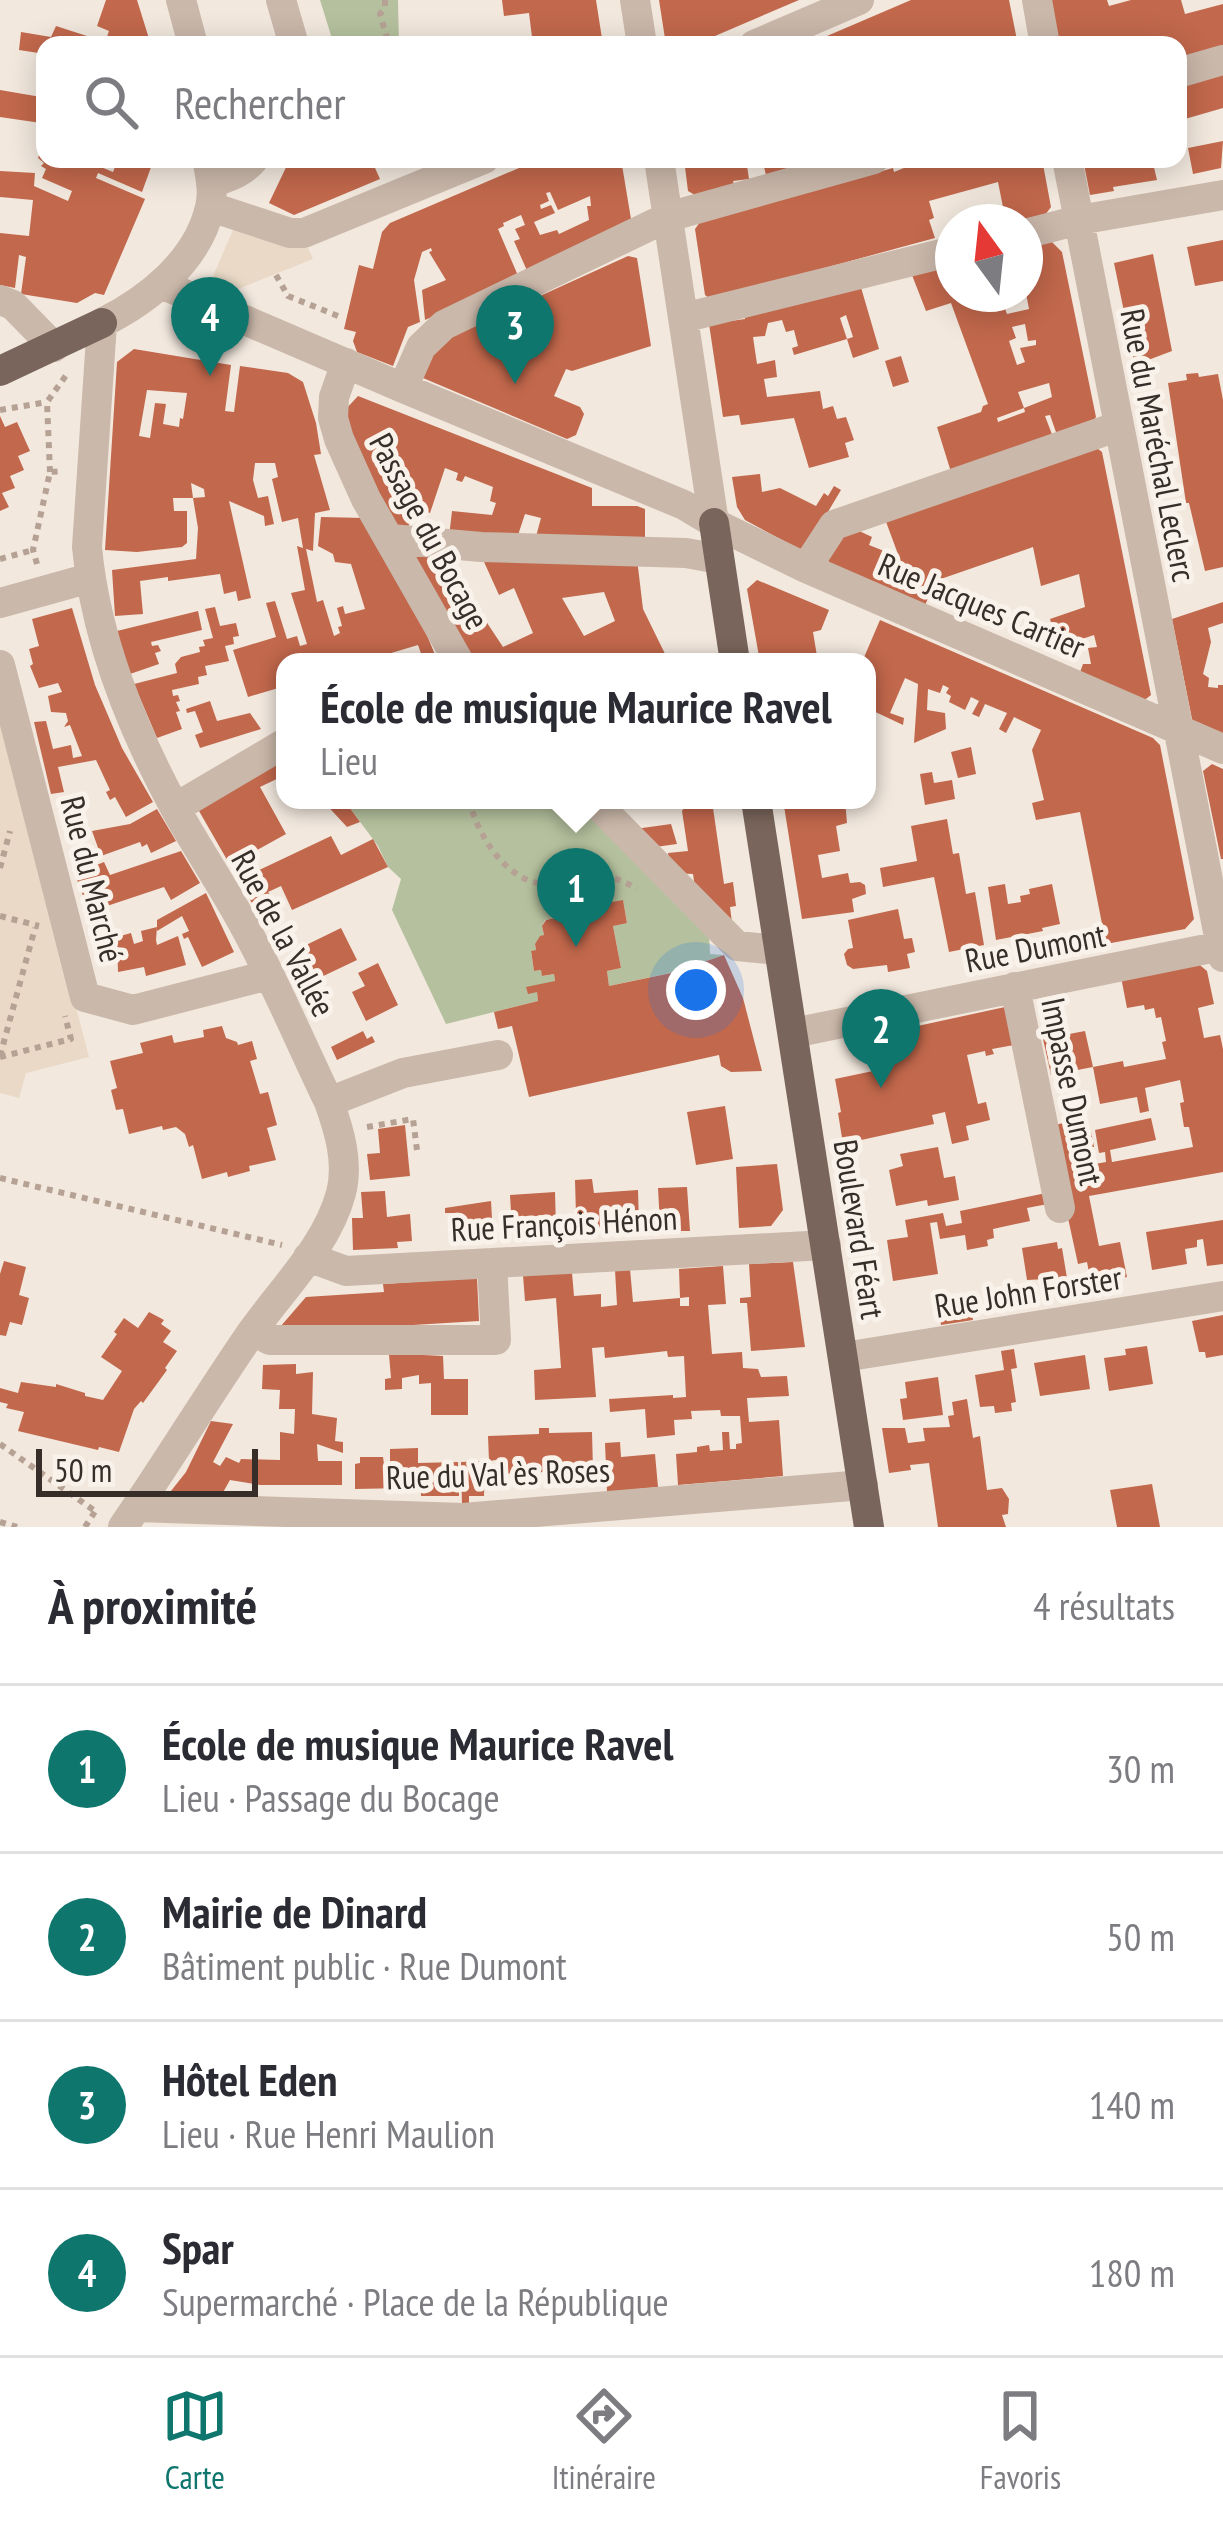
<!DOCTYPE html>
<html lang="fr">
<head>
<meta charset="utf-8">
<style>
	body { margin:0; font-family:"PT Sans Narrow",sans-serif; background:#f2f2f3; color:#2b2b33 }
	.compass { position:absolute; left:935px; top:204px; width:108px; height:108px; border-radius:50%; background:#fff; box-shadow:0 6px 30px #0003; rotate:345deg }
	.scale { position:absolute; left:36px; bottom:30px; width:222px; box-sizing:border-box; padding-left:12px; border:6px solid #372e29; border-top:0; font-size:33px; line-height:42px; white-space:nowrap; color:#372e29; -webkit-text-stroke:9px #f9f2ea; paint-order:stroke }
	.you { position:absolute; left:696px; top:990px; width:42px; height:42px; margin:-30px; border:9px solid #fff; border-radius:50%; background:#1a73e8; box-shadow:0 0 0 18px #1a73e833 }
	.badge { display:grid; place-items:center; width:78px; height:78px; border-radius:50%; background:#0f766e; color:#fff; font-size:39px; font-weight:700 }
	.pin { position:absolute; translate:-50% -99px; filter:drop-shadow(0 3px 6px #0008) }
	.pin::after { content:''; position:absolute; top:63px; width:42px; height:36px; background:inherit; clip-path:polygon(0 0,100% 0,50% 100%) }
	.popup { position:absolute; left:276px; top:653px; width:600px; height:156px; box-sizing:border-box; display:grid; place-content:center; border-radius:24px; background:#fff; filter:drop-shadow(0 3px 9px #0005); font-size:39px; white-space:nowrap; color:#7c7c81 }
	.popup b { font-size:45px; color:#2b2b33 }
	.popup::after { content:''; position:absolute; left:50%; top:100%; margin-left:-24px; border:24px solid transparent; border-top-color:#fff }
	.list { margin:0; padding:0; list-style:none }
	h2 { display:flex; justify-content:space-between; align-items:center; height:156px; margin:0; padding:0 48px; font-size:51px }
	h2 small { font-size:39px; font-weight:400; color:#7c7c81 }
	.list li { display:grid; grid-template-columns:78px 1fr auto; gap:36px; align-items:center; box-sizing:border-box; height:168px; padding:0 48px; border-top:3px solid #e1e1e2 }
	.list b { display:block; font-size:45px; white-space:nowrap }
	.list p { margin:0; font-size:39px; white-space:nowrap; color:#7c7c81 }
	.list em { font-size:39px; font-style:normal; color:#7c7c81 }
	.icon { flex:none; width:66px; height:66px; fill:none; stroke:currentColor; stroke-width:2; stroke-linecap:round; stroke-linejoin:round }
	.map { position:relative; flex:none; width:1223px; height:1527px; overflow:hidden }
	.search { position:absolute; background:#fff; box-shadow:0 6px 30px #0003; left:36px; right:36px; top:36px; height:132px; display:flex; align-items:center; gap:30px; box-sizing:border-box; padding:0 42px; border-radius:24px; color:#7c7c81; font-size:45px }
	.sheet { height:828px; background:#fff }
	nav { display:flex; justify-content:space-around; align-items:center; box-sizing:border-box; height:168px; border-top:3px solid #e1e1e2; background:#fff; font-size:33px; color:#7c7c81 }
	nav a { display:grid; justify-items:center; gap:6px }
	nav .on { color:#0f766e }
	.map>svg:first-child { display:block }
</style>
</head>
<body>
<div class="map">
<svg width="1223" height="1527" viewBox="0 0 1223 1527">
	<rect width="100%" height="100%" fill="#f2e8de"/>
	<path fill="#b5c19e" d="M320 0H398L399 45H334Z
		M344 800H574L709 933 710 954 724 955 670 973 609 986 607 971 621 968 613 926 627 922 623 901 602 904 601 897 595 894 585 895 584 890 572 892V899L564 900 560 905 562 914 559 917 545 920 542 926 544 935 535 944 536 950 531 952 534 971 541 970 543 976 554 974 555 981 537 992 538 1001 446 1024 392 910 401 879 388 867 378 846Z"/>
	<path fill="#e9d9c6" d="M236 223 305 241 313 259 223 295 207 290Z
		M0 717 89 1057 26 1073 19 1098 0 1093Z"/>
	<path fill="#c2684c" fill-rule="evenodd" d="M106 0H137L151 45H104L109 31 97 26Z
		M502 0H596L603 45H533L529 13 504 16Z
		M659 0H799L694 45H666Z
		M911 0H1009L1018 45H806Z
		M1050 0H1107L1109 6 1131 0H1181L1185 14 1223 4V45L1178 58V45H1059Z
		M56 26 87 36 86 41 96 45H45V54L19 50 21 32 51 37Z
		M1223 73V108L1178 121V86Z
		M43 86 45 159H104L101 167 113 172 118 159H154L142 192 98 173 96 178 145 199 104 295 95 293 77 303 21 294 26 257 19 255 15 288 0 285V233L29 236 33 200 0 197V171L35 173 34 186 68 201 72 191 42 178 46 169 41 166 44 163 38 158 41 151V123L0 117V90L41 97Z
		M1223 141 1221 168 1193 174 1188 148Z
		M290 159H371L380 179 294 215 269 203Z
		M540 159H621L632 225 528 273 514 241 520 239 515 229 525 225 521 215 503 223 504 226 498 229 519 278 425 320 422 290 446 280 429 252 432 251 431 248 422 252 414 280 420 322 408 327 393 366 357 352 353 341 356 332 344 329 359 265 373 269 382 232 390 223ZM550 192 558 210 590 196 591 206H587L589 220 559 234 557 230 540 235 534 222 555 213 551 205 541 209 540 205 549 201 546 193Z
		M684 159H746L749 179 733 181 734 185 695 195 688 191Z
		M762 159H820L766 175Z
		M926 159H1042L1051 207 1045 215 1006 222 998 182 929 201 934 218 929 220 935 238 710 299 705 295 695 229 700 222 893 168 894 172Z
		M1083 159H1152L1157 180 1113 187 1114 191 1090 195Z
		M1223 240V281L1195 286 1187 247Z
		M1052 242 1062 252 1096 417 1091 424 1057 435 1050 415 1045 416 1053 437 951 472 937 427 981 412 983 406 988 404 951 303 926 311 910 270 953 259V294H984L989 307 1002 301 1007 314 1029 309 1025 288V244ZM1025 324 1028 341 1036 340V345L1020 348 1025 362 1017 365 1009 341 1016 338 1012 327ZM1049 383 1052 397 1024 408 1025 412 998 422 997 418 1024 408 1018 392Z
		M1153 254 1172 351 1135 365 1114 263Z
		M628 256 637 258 651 346 572 371 566 369 554 396 580 407 584 414 576 435 567 439 423 378 428 347Z
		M860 284 879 349 853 358 847 339 853 337 846 315 840 318 847 339 794 355 792 348 798 346 794 330 786 332 782 320 768 323 765 336 753 337 757 364 775 360 777 377 764 379 767 397 820 391 823 409 833 406 837 419 846 417 854 440 845 443 849 457 809 468 794 418 741 425 739 415 723 417 709 324 745 319V315Z
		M134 349 231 365 225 411 234 412 240 366 288 373 303 382 316 423 321 454 314 455 330 510 315 513 313 551 303 548 298 518 282 522 272 479 278 477 275 463H255L253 480 258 498 268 496 274 524 265 526 264 516 229 501 251 598 238 601 236 591 224 594 220 574 168 581V577L140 581 143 614 115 616 112 570 196 559 198 528 193 498 205 497 204 489 191 483 193 498H173L174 511H187V543L182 547 137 552 105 550 117 362ZM147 390 187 393 183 419 180 418 179 427 163 424 166 404 155 403 150 438 139 436Z
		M901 356 909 382 893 387 885 361Z
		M1198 373 1199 377 1218 374 1223 400V567L1205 571 1189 503H1186L1168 383 1187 380 1186 374Z
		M358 396 592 488V506H637L645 509V541L534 544 541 518 525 514 515 544 449 537 452 511 492 515 496 503 490 501 493 487 465 476 462 482 456 480 458 473 445 468 430 513 415 507 406 533 380 515 364 485 345 410Z
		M0 416 5 427 17 422 30 451 18 456 24 470 10 476 15 488 2 493 9 507 0 511Z
		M1094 446 1102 452 1151 695 1142 702 1079 675 1083 664H1091L1088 648 1097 647 1094 635 1058 647 1050 619 1085 607 1079 574 1041 586 1033 547 935 581 924 608 832 569 827 558 842 533 855 529 872 537 869 545 889 553 884 558 902 565 885 519Z
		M760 474 762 492 780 488 816 506 824 493 828 496 834 486 841 490 804 552 745 520 737 507 732 477Z
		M321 517 365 518 417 611 438 662H424L418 645 361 662H285V686L248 697 233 650 276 637 266 603 275 601 287 639 297 636 300 646 307 644 291 593 305 590 297 546 306 549 317 602 323 600 334 636 340 633 338 627 342 626 337 608 343 606 345 614 365 609 351 564 335 562 333 554 318 546Z
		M417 545 437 547 503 647 533 633 514 588 499 595 480 553 637 559 643 609 669 662H469L408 561ZM604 592 615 621 584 636 562 598Z
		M757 580 829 610 821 630 813 632 818 662H760L747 589Z
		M1223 602V623L1208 628 1211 642 1203 674 1209 678 1208 687 1218 688V685H1223V739L1198 728 1192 719 1172 619Z
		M215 607 220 626 236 623 239 636 233 637 234 644 225 646 229 661 205 666 207 675 198 677 199 684 172 690 173 696 178 695 180 701 176 702 180 711 176 712 182 729 157 738 134 684 177 673 175 664 181 657 200 652 199 647 205 646 203 640 213 638 205 609Z
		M72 608 95 685 122 748 153 802 126 817 115 797 110 800 106 792 110 790 96 760 58 767 64 792 51 794 34 722 46 721 53 749 71 745 73 758 82 756 70 725 64 727 68 721 66 713 51 712 48 696 62 692 58 683 39 688 30 666 33 664 29 649 39 646 32 619Z
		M198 611 202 630 151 642 152 646 158 645 161 651 155 653 159 664 130 674 113 632Z
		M880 620 1153 738 1160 745 1194 919 1185 929 1106 944 1080 812 1036 820 1032 803 1044 800 1032 750 1041 730 1014 717 1006 733 999 729 1007 713 985 704 979 717 972 714 979 701 971 697 965 710 949 702 951 696 946 693 949 688 943 685 940 693 928 689 927 710 945 713 946 729 914 743 918 684 905 678 890 713 904 718 903 725 867 708V662H862Z
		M210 701 217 721 250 713 261 729 200 748 195 735 203 732 195 711 187 713 186 709Z
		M971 747 976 774 958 778 951 752Z
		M277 755 285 767V775L260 787 286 834 230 865 195 804Z
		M1212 764 1223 769V859H1221L1203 771Z
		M932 772 934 783 952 780 955 799 925 805 920 774Z
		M322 800H344L360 822 347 827Z
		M690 800H705L713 808 724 884 733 882 736 906 730 907 732 923 697 901 693 874 671 873 668 853 688 851 682 811Z
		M799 800H845L847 823 836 826 840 851 818 855 822 878 848 873 850 883 860 882 865 885 866 894 852 899 854 912 802 919 784 806 800 804Z
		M157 809 176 841 151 853 147 844 142 847 140 842 101 856 92 831 130 824Z
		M947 819 953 854 959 853 966 894 975 892 984 945 949 952 934 877 883 887 880 868 917 861 911 826Z
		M671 824 677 844 648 848 628 830Z
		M331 836 341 855 373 839 388 867 292 910 281 886 268 892 270 895 252 903 238 880Z
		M181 851 200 883 171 900 164 887 89 912 75 874 104 862 110 875Z
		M1005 884 1008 904 1021 902 1020 896 1030 894 1029 889 1052 884 1060 924 1042 928 1043 931 996 940 988 887Z
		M584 890 585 895 595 894 601 897 602 904 623 900 627 923 613 926 621 968 607 971 609 986 671 973 724 955 743 998 762 1071 731 1072 721 1066 719 1055 529 1097 512 1026 498 1029 494 1012 538 1001 537 992 528 994 526 987 555 981 554 974 542 976 541 970 534 971 531 951 536 950 535 944 540 936 544 935 542 926 546 920 559 917 562 914 560 905 564 900 572 899 571 893Z
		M206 893 234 952 202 967 188 937 184 939 182 934 189 931 182 916 157 931V927L156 940 157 945 178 936 186 965 146 976 144 967 118 972 117 937 131 933 134 944 143 941 141 931 157 927V920Z
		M898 909 904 939 912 938 915 952 907 954 910 968 888 972 887 965 853 969 847 965 844 954 848 949 853 948 848 920Z
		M341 928 357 960 317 979 302 947Z
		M1196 962 1207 971 1214 1004 1198 1008 1204 1038 1220 1035 1223 1049V1172L1089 1196 1099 1246 1120 1242 1127 1277 1091 1283 1087 1262 1078 1264 1051 1140 1055 1125 1079 1119 1082 1133 1091 1131 1094 1147 1076 1151 1079 1167 1106 1162 1105 1152 1099 1153 1095 1130 1151 1118 1156 1140 1110 1150 1112 1162 1193 1147 1189 1127H1184L1180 1103 1184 1102 1180 1080 1145 1088 1149 1111 1140 1113 1137 1097 1100 1104 1093 1067 1123 1061 1124 1067 1166 1059 1162 1042 1166 1041 1161 1017 1156 1018 1154 1008 1145 1010 1144 1005 1127 1008 1121 977Z
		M378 963 398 1005 366 1021 352 992 365 986 358 973Z
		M1005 1007 1014 1045 992 1049 994 1054 986 1056 985 1051 967 1055 978 1104 986 1102 990 1120 966 1126 969 1140 952 1144 945 1112 932 1115 934 1124 843 1144 838 1113 841 1112 835 1079 873 1071 867 1044 914 1034 913 1027Z
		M222 1026 226 1038 237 1042 238 1045 252 1041 257 1059 250 1061 260 1094 268 1092 277 1125 267 1128 276 1160 249 1166 250 1171 228 1177 227 1172 202 1179 193 1145 189 1147 185 1134 176 1127 163 1130 162 1126 129 1134 123 1109 116 1110 111 1090 117 1088 110 1061 143 1053 140 1043 172 1035 174 1043 204 1037 203 1030Z
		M363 1031 367 1039 372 1036 375 1042 337 1060 331 1047Z
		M1085 1031 1093 1067 1051 1075 1043 1039Z
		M725 1106 733 1159 696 1165 687 1112Z
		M405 1125 410 1176 370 1180 367 1154 380 1153 378 1129Z
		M938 1147 944 1178 955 1176 959 1200 928 1206 927 1200 896 1206 889 1170 903 1166 900 1154Z
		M777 1164 783 1210 771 1226 739 1228 736 1167Z
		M592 1179 594 1193 638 1190 639 1225 595 1228 594 1214 576 1215 575 1180Z
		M687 1187 690 1231H680L679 1224 660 1225 658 1188Z
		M385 1191 387 1217 410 1214 412 1241 397 1242 398 1248 353 1250 352 1218H363L361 1192Z
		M555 1192 556 1227 512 1229 510 1195Z
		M1051 1192 1053 1203 1027 1208 1030 1221 993 1229 994 1238 987 1240 988 1246 967 1250 965 1235 940 1239 937 1222 930 1223 938 1274 893 1281 887 1240 908 1237 905 1220 943 1213 946 1226 962 1223 960 1211Z
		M491 1201 493 1236 457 1237 456 1213H445V1208Z
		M1223 1220V1264L1207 1266 1203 1239 1197 1240V1247L1185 1249 1187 1264 1152 1270 1146 1232Z
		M1057 1242 1058 1249 1062 1248 1067 1278 1027 1280 1022 1248Z
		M4 1261 26 1267 19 1295 29 1298 22 1325 10 1322 6 1336 0 1335V1274Z
		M793 1262 805 1347 751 1351 747 1303H740V1298L751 1297 749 1264Z
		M723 1266 726 1304 708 1305 712 1354 742 1352 743 1368 758 1369 761 1377 787 1376 789 1396 747 1398 749 1422 779 1420 783 1476 678 1485 676 1454 697 1452V1447L709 1445 710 1451 723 1450 722 1432H729L730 1449H736V1444L742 1443 740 1416H721L720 1410 691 1411 692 1419 674 1420 675 1435 647 1438 645 1409 610 1412 609 1399 673 1395V1398L686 1397 684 1356 668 1357 667 1351 605 1358 604 1347 592 1348 596 1397 535 1400 534 1370 561 1368 556 1298 525 1301 523 1275 572 1273 574 1296 601 1294V1307L617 1305 615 1270 630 1269 633 1302 680 1298V1306H689V1297L680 1298 679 1269Z
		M477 1278 479 1321 281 1333 280 1327 306 1297 384 1292 383 1284Z
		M968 1294 973 1320 941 1325 937 1301Z
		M149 1312 164 1320 161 1324 171 1331 163 1342 177 1351 165 1368 167 1370 143 1403 141 1401 134 1409 119 1452 99 1447 98 1450 18 1431 24 1412 6 1408 8 1404 0 1402V1388L18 1393 21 1382 56 1387V1384L85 1393V1396L103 1400 122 1371 101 1357 117 1334 114 1332 124 1318 138 1328Z
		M1223 1315V1355L1206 1358 1205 1352H1199L1192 1321Z
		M388 1343 405 1354 443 1356 444 1379H468V1415H431V1383L419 1384V1375L402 1378V1389L385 1390V1379L391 1378Z
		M1147 1346 1153 1384 1109 1391 1104 1358 1126 1355 1125 1349Z
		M1014 1349 1017 1368 1011 1369 1016 1402 1011 1403 1012 1411 995 1413 994 1406 980 1407 975 1375 1004 1370 1001 1351Z
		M1085 1355 1090 1389 1040 1396 1034 1363Z
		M296 1364V1374L313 1372 312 1414 337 1418 335 1441 343 1442V1453L317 1444 318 1461H342V1485H260L230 1480 217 1503 167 1496 186 1472 211 1421 233 1424 213 1462 220 1466 226 1457 239 1463 241 1459 280 1460V1432L294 1434 295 1409H279L280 1390 262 1389 263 1365Z
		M938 1377 943 1415 903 1420 900 1399 907 1398 905 1382Z
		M967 1399 973 1438 980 1436 987 1490 1002 1488 1009 1499 1008 1514 1002 1515 1006 1527H938L929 1463 910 1465 911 1470 889 1473 882 1428H905L908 1443 925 1441 923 1428 950 1427 948 1416 954 1415 952 1402Z
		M539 1428H549V1433L592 1432 593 1470 496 1474V1460L489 1461 488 1436 539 1434Z
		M620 1442 621 1457 655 1454 658 1487 607 1492 605 1443Z
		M418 1448V1463L458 1462 459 1496H421V1475L405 1476V1488L355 1489V1464L360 1463V1457H383L384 1464H390V1449Z
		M485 1461 484 1496H469V1504L462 1505 461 1462Z
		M1152 1484 1160 1527H1117L1110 1490Z"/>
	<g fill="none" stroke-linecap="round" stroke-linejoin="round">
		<path stroke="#b6a294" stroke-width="6" stroke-dasharray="6 6" stroke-linecap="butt" d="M385 0V7L380 14 389 45
			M276 275 288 296 343 318
			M0 410 47 402
			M50 472 47 402 67 374
			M0 559 33 550
			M37 564 33 550 50 472 63 471
			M469 800C477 834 507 884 547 884 556 883 566 878 575 876 598 871 617 877 637 889
			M0 868 10 831
			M0 916 39 926
			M0 1056 35 928
			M0 1057 71 1039 65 1016
			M367 1127 413 1119 417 1150
			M0 1178 282 1245
			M0 1444 95 1511
			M0 1522 17 1527
			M85 1527 96 1510"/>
		<path stroke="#cab8aa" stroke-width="30" d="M181 0 193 45
			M281 0 294 45
			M635 0 642 45
			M1037 0 1045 45
			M754 45 859 0
			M1178 73 1223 60
			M659 159 714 523
			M1067 159 1223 957
			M211 183C228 177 243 173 254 159
			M211 207 290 233H304L484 159
			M1025 234 1079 220 1223 195
			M161 284 403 388 684 505 714 523 806 568 1223 749
			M0 300 13 305 54 347
			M683 318 953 251
			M346 363 334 397 333 418 339 439 366 499 459 662
			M403 388 421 347 444 325 668 217 874 159
			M391 539 481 547 686 553 719 559
			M806 568 834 525 1119 426
			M0 603 90 578
			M0 665 85 997 133 1010 269 975
			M593 800 737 946 778 950
			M175 808 285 743
			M1015 987 1060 1208
			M793 1033 1221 946
			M329 1102 403 1073 498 1055
			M308 1257 346 1271 826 1245
			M253 1331 270 1340H496L492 1263
			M844 1357 1223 1296
			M137 1507 463 1518 863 1485
			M123 1527C167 1463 207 1397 251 1333 282 1289 327 1246 341 1193 349 1162 339 1130 329 1102 301 1044 276 984 245 927 223 886 197 848 175 808 132 729 95 636 87 547L102 323C148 300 198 261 210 207 214 192 210 174 207 159"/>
		<path stroke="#79655b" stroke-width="30" d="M0 371 102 323
			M714 523 735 662
			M756 800 869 1527"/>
	</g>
	<g text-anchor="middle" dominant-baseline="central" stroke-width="10" stroke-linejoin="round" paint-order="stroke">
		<g font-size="33" fill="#372e29" stroke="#f9f2ea">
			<text transform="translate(1159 445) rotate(79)">Rue du Maréchal Leclerc</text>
			<text transform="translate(430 531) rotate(62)">Passage du Bocage</text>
			<text transform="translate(982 605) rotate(23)">Rue Jacques Cartier</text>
			<text transform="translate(93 879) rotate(76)">Rue du Marché</text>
			<text transform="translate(284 933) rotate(62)">Rue de la Vallée</text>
			<text transform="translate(1035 947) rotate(-11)">Rue Dumont</text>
			<text transform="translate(1073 1091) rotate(78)">Impasse Dumont</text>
			<text transform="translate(564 1223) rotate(-3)">Rue François Hénon</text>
			<text transform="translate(860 1229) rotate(81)">Boulevard Féart</text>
			<text transform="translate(1028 1291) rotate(-9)">Rue John Forster</text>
			<text transform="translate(498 1473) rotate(-2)">Rue du Val ès Roses</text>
		</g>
	</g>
</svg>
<svg class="compass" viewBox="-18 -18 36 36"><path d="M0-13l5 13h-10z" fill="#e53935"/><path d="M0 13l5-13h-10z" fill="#7c7c81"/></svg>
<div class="scale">50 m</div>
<div class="you"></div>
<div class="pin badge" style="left:576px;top:947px">1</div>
<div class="popup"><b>École de musique Maurice Ravel</b>Lieu</div>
<div class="pin badge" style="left:881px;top:1088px">2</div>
<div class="pin badge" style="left:515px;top:384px">3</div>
<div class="pin badge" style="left:210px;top:376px">4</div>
<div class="search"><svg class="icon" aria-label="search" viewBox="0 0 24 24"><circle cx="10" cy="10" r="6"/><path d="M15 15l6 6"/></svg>Rechercher</div>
</div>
<section class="sheet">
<h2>À proximité<small>4 résultats</small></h2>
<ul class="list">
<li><span class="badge">1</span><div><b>École de musique Maurice Ravel</b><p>Lieu · Passage du Bocage</p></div><em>30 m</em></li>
<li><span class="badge">2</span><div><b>Mairie de Dinard</b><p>Bâtiment public · Rue Dumont</p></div><em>50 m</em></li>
<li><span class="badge">3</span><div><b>Hôtel Eden</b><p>Lieu · Rue Henri Maulion</p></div><em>140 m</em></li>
<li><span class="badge">4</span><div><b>Spar</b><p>Supermarché · Place de la République</p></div><em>180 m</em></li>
</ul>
</section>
<nav>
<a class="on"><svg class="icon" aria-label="map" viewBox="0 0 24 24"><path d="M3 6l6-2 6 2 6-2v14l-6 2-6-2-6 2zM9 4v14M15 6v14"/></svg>Carte</a>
<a><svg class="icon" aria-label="directions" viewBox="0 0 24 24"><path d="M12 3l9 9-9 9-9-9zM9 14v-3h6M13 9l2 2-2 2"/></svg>Itinéraire</a>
<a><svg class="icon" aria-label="saved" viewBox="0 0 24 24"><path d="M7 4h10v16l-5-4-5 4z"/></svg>Favoris</a>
</nav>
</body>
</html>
